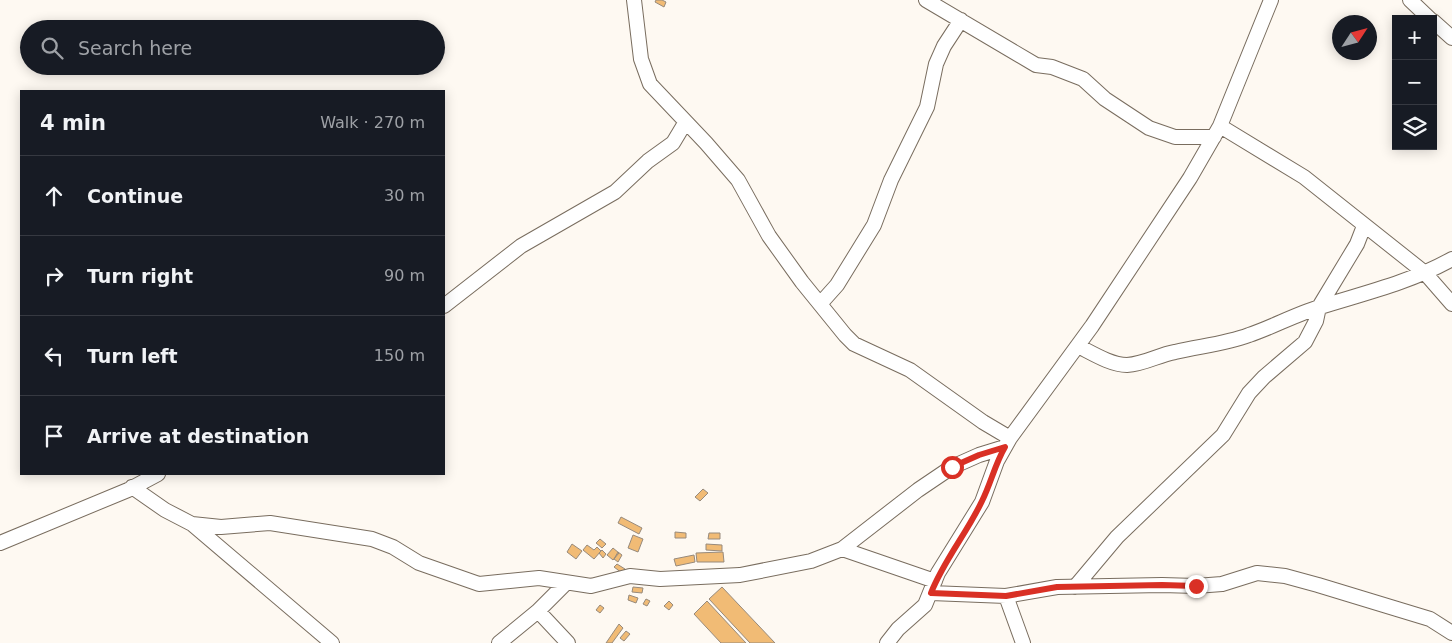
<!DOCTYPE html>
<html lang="en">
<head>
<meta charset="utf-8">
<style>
	body { margin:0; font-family:"DejaVu Sans",sans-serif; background:#242831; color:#f1f3f6 }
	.controls { position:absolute; right:15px; top:15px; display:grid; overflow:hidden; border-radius:0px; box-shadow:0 2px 12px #0003 }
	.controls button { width:45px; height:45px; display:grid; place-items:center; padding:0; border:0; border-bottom:1px solid #363941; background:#171b24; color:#f1f3f6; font:25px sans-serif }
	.compass { position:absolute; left:1332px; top:15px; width:45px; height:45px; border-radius:50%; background:#171b24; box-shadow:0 2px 12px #0003; rotate:54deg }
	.stop { position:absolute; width:15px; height:15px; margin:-11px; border:4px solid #d93025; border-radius:50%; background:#fff }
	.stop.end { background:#d93025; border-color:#fff; box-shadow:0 1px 5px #0008 }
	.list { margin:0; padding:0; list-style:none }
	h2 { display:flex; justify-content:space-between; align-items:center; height:65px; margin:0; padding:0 20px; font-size:21px }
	h2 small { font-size:16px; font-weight:400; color:#9ea1a6 }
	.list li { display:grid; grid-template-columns:32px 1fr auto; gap:15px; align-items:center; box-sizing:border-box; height:80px; padding:0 20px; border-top:1px solid #363941 }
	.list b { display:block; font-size:19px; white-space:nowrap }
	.list em { font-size:16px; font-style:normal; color:#9ea1a6 }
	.icon { flex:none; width:28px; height:28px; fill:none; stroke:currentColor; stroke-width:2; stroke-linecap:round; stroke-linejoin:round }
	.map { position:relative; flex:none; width:1452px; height:643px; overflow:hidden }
	.search { position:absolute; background:#171b24; box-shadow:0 2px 12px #0003; left:20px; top:20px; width:425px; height:55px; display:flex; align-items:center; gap:12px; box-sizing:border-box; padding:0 18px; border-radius:28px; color:#9ea1a6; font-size:19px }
	.panel { position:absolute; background:#171b24; box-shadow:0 2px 12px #0003; left:20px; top:90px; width:425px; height:385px; border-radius:0px }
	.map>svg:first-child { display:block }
</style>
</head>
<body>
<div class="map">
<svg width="1452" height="643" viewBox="0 0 1452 643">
	<rect width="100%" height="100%" fill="#fef9f2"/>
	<path fill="#f1bb75" stroke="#978a7c" d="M656 0H662L666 2 664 7 655 2Z
		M703 489 708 493 700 501 695 497Z
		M621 517 642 528 639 534 618 523Z
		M675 532 686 533V538H675Z
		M709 533H720V539H708Z
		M633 535 643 539 638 552 628 548Z
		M600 539 606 544 602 548 596 543Z
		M572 544 582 551 576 559 567 552Z
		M706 544 722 545V551L706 550Z
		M587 545 594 550 597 547 601 551 594 559 583 550Z
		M613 548 619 553 613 560 607 555Z
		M602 550 606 554 603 558 599 553Z
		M618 552 622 555 618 562 614 559Z
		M723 552 724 562H697L696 553Z
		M694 555 695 562 676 566 674 559Z
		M617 564 625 569 622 573 614 567Z
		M633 587 643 588 642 593 632 592Z
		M722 587 775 643H750L709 599Z
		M629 595 638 598 636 603 628 600Z
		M646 599 650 601 647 606 643 604Z
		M669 601 673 605 669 610 664 606Z
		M707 601 746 643H721L694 614Z
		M600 605 604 608 600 613 596 610Z
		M619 624 623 628 612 643H606Z
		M626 631 630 634 624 641 620 638Z"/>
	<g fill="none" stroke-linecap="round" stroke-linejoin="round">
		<defs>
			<path id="minor" d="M634 0 641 59 650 84 706 143 738 180 769 236 802 282 845 335 854 344 910 370 983 422 1010 438
				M926 0 1036 65 1052 67 1083 79 1105 99 1149 128 1175 137H1214
				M1410 0 1430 19
				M1433 21 1452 38
				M1220 126 1304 177 1425 273 1452 304
				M820 304 837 285 874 225 891 180 927 107 936 64 944 46 961 20
				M444 306 521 246 615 192 648 161 673 143 685 123
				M1078 346C1092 353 1111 365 1127 365 1145 364 1158 355 1175 352 1200 346 1225 344 1249 335 1273 327 1296 314 1320 307 1365 293 1411 282 1452 259
				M132 487 165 510 192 524 332 643
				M192 524 221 527 270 523 372 539 393 547 419 563 479 584 539 578 591 586 630 576 660 579 740 575 811 561 842 549 918 490 952 467 979 455 1005 447
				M0 543 128 490 158 474
				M842 549 935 581
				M1075 587 1117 537 1223 435 1249 393 1264 377 1305 342 1316 321 1319 307 1357 244 1364 226
				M931 593 1006 596 1057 587 1162 585 1196 586 1222 584 1257 573 1285 576 1318 585 1397 609 1430 619 1452 633
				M1006 596 1023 643
				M538 611 568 643
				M499 643 538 611 566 583
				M887 643 898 629 925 605 938 573 982 502 997 461 1010 438 1092 326 1190 178 1220 126 1271 0"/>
		</defs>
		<use href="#minor" stroke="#796d5f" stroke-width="16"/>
		<use href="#minor" stroke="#fff" stroke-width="14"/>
	</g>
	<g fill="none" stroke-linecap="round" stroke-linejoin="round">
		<path stroke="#d93025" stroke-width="6" d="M952 467 979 455 1005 447C995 464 991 483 982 501 967 533 944 560 931 593L1006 596 1057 587 1162 585 1196 586"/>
	</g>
</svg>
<div class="controls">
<button>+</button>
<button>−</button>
<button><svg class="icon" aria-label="layers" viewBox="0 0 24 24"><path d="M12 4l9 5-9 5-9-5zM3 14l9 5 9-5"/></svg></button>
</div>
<svg class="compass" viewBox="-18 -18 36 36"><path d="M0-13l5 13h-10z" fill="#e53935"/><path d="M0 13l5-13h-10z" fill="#9ea1a6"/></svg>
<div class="stop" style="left:952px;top:467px"></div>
<div class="stop end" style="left:1196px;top:586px"></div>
<div class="search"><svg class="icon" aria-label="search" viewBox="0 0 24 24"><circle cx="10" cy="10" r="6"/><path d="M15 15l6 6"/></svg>Search here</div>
<section class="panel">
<h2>4 min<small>Walk · 270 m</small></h2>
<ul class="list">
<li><svg class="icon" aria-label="ahead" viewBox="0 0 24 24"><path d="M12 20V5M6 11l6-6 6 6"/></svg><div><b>Continue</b></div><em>30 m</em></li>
<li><svg class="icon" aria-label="right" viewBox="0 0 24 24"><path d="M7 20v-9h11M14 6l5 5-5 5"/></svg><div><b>Turn right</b></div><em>90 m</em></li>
<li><svg class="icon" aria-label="left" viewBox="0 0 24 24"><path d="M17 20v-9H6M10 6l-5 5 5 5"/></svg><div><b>Turn left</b></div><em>150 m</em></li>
<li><svg class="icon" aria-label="arrive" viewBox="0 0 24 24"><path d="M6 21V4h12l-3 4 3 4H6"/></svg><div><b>Arrive at destination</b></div></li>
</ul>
</section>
</div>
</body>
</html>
